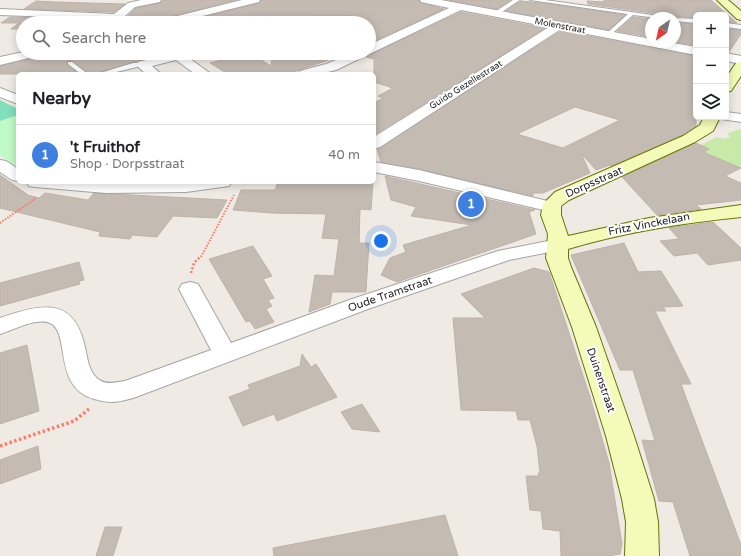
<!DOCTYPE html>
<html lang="en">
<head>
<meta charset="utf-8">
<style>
	body { margin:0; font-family:"Varela Round",sans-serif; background:#f2f2f2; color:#202124 }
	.controls { position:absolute; right:12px; top:12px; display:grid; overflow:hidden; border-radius:6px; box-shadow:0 2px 10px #0003 }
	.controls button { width:36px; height:36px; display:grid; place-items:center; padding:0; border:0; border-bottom:1px solid #e0e0e0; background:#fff; color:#202124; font:20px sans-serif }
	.compass { position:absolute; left:645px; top:12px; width:36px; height:36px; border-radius:50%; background:#fff; box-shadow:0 2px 10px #0003; rotate:214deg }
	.you { position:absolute; left:381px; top:241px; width:14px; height:14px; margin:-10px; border:3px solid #fff; border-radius:50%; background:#1a73e8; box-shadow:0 0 0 6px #1a73e833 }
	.badge { display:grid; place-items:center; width:26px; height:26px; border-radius:50%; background:#1a73e8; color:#fff; font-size:13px; font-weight:700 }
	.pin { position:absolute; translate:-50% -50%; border:2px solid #fff; box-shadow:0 1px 4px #0006 }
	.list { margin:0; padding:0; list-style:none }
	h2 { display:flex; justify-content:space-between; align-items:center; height:52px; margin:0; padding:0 16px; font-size:17px }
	h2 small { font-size:13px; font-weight:400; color:#757577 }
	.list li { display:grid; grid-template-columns:26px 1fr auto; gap:12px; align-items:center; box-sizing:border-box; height:60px; padding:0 16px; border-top:1px solid #e0e0e0 }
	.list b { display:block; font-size:15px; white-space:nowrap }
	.list p { margin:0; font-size:13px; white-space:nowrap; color:#757577 }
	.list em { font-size:13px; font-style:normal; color:#757577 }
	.icon { flex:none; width:22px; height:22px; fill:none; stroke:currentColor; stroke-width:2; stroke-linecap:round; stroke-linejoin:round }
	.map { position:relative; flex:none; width:741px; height:556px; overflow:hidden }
	.search { position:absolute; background:#fff; box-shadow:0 2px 10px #0003; left:16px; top:16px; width:360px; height:44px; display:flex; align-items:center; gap:10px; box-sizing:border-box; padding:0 14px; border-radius:22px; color:#757577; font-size:15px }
	.panel { position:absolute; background:#fff; box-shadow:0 2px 10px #0003; left:16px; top:72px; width:360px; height:112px; border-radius:6px }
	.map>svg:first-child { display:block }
</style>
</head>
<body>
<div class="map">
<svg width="741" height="556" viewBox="0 0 741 556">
	<rect width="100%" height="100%" fill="#efebe4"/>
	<path fill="#c7eaa9" d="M741 129V168L703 152 709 149 701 145 717 137 725 139 730 137 728 134V133Z"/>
	<path fill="#c0fac6" d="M18 115V167L0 155V121Z"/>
	<path fill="#81dfbd" d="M0 100 18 109V115L0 121Z"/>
	<path fill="#c4bbb3" stroke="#c1b2a6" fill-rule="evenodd" d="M162 0H236L157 20 154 23H136L127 17 136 8 160 3Z
		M261 0H419L421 3 444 9 369 43V23H358L360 20 354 16H316L300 20 296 23H180L259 3Z
		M449 0H510L497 9Z
		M604 0H711L737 23 726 22V15H696V18L674 16 588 4 587 1 604 2Z
		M36 1 55 2 125 4 114 12 24 9Z
		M521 1 549 4 625 15 609 30 506 11Z
		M461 12 545 28 374 135V103L383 98 378 96 393 88 374 82V59L366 57Z
		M10 17 107 20 114 23H23V29H11L19 23H1Z
		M633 17 651 19V37L617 31Z
		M675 23 696 24V45L675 42Z
		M726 29 741 30V34L729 52H726Z
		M561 31 696 56V126L682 135 611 166 610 165 596 170 581 153 590 173 543 193H533V196L419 169 381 162 377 149ZM575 107 620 120 563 148 517 134Z
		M57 53H169L133 62 96 74H89L72 60 67 61 66 64 79 74H0V66Z
		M250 53 271 66 273 53H349L287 74H228L210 63Z
		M696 143 709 149 703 152 741 168 725 176 741 183V200L696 205 701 209 657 215 622 177Z
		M0 175 28 195 39 198 45 193 88 200 94 193 227 200 217 218 173 216 157 237 132 235 130 239 99 236 100 232 0 208Z
		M385 176 535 210 529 212 536 234 397 282 381 275 390 258 406 252 403 245 472 225 411 216 416 207 391 200Z
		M278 182H373L371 210 360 209 359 243H369L366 292H332L330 304 309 312 315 275 334 276 339 239 322 238 326 214 272 213 233 210 241 190H275Z
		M713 222 741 248V260L708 265 697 253 674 256 660 241 679 239 669 228Z
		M624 243 638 272 661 271 683 306 663 307 666 311H655L691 384H681L741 545V556H690L673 502 659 501 642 440 655 441 633 370H620L571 255Z
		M253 246 272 276 263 279 274 298 268 300 272 306 266 309 274 322 255 329 250 321 246 322 209 259Z
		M79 262 84 280 79 281 80 284 0 306V283Z
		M534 268 549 272 590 397 609 463 622 544 620 554 608 556H561L560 531 543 529 541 511 530 510 526 476H539L538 473H540L537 446 530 420H518L516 411 461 410 453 318H485L461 294Z
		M27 345 39 411 0 424V353Z
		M302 354 311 367 316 364 337 397 277 421 274 414 243 426 229 397 250 389 248 385 300 366Z
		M362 404 380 432 352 429 341 412Z
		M38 446 41 469 0 484V460Z
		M445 515 458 556H274L273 548Z
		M105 527H122L113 556H96Z"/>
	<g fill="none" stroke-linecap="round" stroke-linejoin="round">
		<defs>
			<path id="lane" d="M513 0H520L497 15H493V13Z
				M530 0H545L674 18 696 19V23L675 21V18H658L633 15 608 37 605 35 606 34 628 14Z
				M726 23 741 25V29L726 27Z
				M68 62H72L88 74H81L68 64Z
				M133 63H142L145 65 108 74H97Z"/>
			<path id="street" d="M141 0H161L160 2 135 7 124 17 132 21 134 23H119L107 19 0 15V9L114 14 128 3Z
				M242 0H260L259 2 174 23H155L157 21Z
				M420 0H441L651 39V42H667L696 47V55L561 29 380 147 374 149V137L549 27 461 10 336 70 320 74H298L300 71 326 64 353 53H369V45L449 8 421 2Z
				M316 17H354L359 20 355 23H298L300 21Z
				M23 52V53H39L37 56 0 65V57Z
				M175 53H182L211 74H195L176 60 152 66 161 74H146L136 65 138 62Z
				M726 53 741 56V64L726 61Z
				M0 88 18 95V104L0 97Z
				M726 112 741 114V122L721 119 719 117H726Z
				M0 160 6 161 18 169V181L12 180 0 172Z
				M374 162 419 170 552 202 558 203 561 207 558 211 552 212 419 181 374 172Z
				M26 182H232L229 186 186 192 106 193 35 187 29 186Z
				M558 239 565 241 568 245 565 249 509 260 368 309 136 397C120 402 111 404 94 399 50 386 73 328 47 322 32 319 14 330 0 334V318C44 303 76 296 86 352 88 362 90 375 101 381 108 385 117 382 125 381L211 350 179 289 182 284 190 282 198 284 231 343 352 299 498 251Z"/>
			<path id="secondary" d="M717 0H728L741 11V20L737 19Z
				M741 62V76L731 91 726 92V78L736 63Z
				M704 117H720L713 131 695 142 569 200 561 206V215L568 236 649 218 741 205V217C682 223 625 232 568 249V258L571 267 596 327 634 436 654 499 658 522 659 556H625L626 522 622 499 606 436 572 327 546 258 548 234 541 215 543 204 555 192 683 136 700 125Z"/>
		</defs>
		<use href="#lane" stroke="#a5a5a5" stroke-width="2"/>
		<use href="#street" stroke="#a5a5a5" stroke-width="2"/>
		<use href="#secondary" stroke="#667504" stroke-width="2"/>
		<path stroke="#fa7c69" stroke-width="2" stroke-dasharray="1.5 1.5" stroke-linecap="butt" d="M0 223 36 198
			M201 257 234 195"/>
		<path stroke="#fa7c69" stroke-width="2.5" stroke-dasharray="2 2" stroke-linecap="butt" d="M191 273 194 263 201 256"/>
		<path stroke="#fa7c69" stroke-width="3.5" stroke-dasharray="2.5 2.5" stroke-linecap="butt" d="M0 446 74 421 89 409"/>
		<use href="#lane" fill="#fff" fill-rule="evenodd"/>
		<use href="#street" fill="#fff" fill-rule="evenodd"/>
		<use href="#secondary" fill="#f4fab7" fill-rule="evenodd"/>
	</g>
	<g text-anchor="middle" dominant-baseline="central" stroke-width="4" stroke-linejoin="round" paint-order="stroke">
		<g font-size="9" fill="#1e1e1e" stroke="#fff">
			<text transform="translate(560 26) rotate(11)">Molenstraat</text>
			<text transform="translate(466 85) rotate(-32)">Guido Gezellestraat</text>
		</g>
		<g font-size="11" fill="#1e1e1e" stroke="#fff">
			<text transform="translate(594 182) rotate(-24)">Dorpsstraat</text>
			<text transform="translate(649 224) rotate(-11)">Fritz Vinckelaan</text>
			<text transform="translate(390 294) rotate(-19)">Oude Tramstraat</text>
			<text transform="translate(601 380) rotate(71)">Duinenstraat</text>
		</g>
	</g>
</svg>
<div class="controls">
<button>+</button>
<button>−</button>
<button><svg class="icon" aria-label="layers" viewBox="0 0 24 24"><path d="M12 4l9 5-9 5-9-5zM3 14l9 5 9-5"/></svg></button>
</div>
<svg class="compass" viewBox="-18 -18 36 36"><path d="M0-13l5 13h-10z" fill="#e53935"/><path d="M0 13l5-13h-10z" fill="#757577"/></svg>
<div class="you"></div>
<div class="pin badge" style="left:471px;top:204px;background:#3f7fe0">1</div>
<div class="search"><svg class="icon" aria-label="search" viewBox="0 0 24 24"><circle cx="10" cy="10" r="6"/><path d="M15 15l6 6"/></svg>Search here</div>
<section class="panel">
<h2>Nearby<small></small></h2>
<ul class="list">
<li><span class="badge" style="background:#3f7fe0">1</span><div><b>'t Fruithof</b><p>Shop · Dorpsstraat</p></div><em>40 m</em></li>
</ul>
</section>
</div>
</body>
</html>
